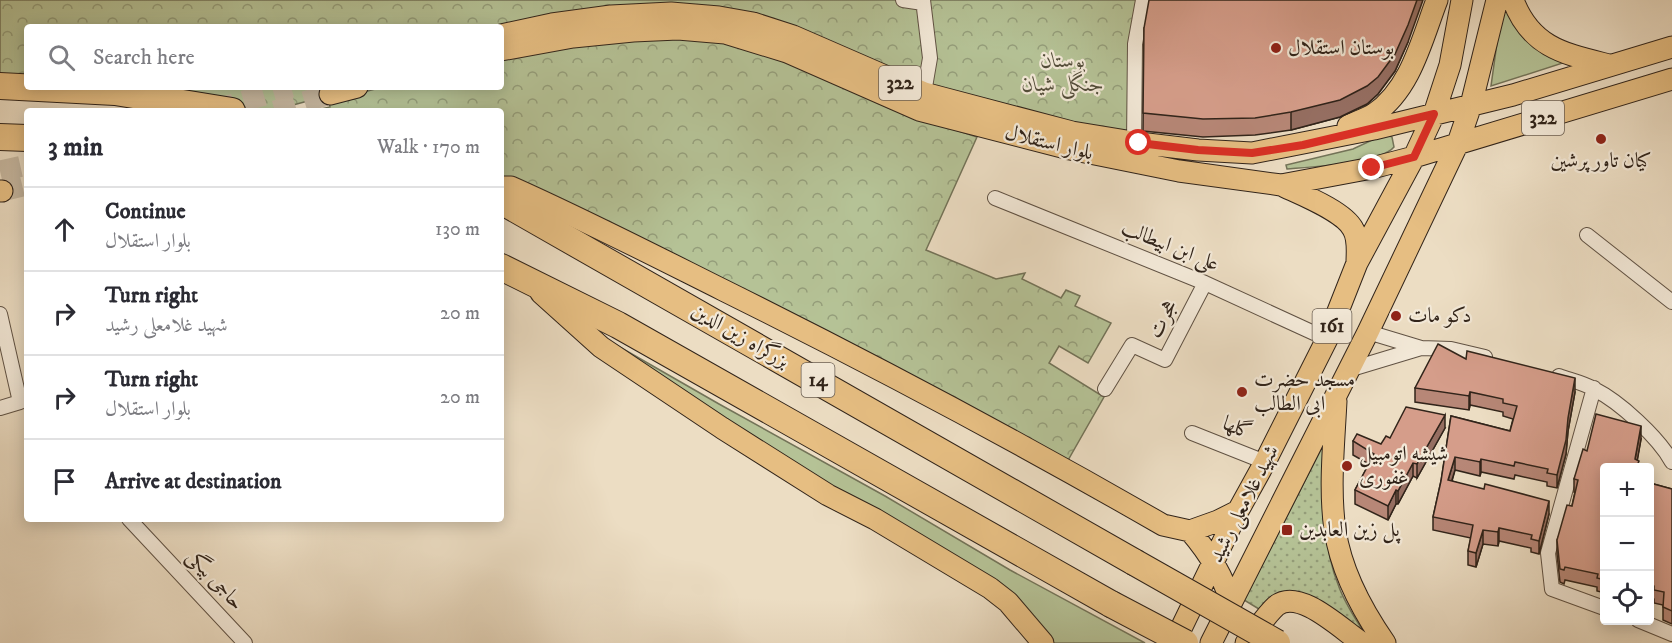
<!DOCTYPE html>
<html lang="en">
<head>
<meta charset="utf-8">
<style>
	body { margin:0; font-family:"IM FELL DW Pica",Amiri,serif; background:#f7f7f7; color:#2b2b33 }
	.controls { position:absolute; right:18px; bottom:18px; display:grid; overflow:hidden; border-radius:6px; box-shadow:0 3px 15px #0003 }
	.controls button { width:54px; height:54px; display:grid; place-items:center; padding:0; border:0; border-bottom:2px solid #e1e1e2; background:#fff; color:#2b2b33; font:30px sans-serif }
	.stop { position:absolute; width:18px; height:18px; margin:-14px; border:4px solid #d93025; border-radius:50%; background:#fff }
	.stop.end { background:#d93025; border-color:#fff; box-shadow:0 2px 6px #0008 }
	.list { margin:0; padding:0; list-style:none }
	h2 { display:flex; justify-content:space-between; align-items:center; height:78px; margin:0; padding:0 24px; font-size:26px }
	h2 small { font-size:20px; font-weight:400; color:#7c7c81 }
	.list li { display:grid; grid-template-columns:39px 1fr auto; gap:18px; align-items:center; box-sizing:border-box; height:84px; padding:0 24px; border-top:2px solid #e1e1e2 }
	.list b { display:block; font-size:22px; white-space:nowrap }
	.list p { margin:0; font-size:20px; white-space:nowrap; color:#7c7c81 }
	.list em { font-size:20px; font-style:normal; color:#7c7c81 }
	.icon { flex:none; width:33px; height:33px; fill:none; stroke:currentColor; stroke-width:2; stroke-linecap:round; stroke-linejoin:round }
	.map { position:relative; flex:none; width:1672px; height:643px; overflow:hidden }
	.search { position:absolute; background:#fff; box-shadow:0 3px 15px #0003; left:24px; top:24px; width:480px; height:66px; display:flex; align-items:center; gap:15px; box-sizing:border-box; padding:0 21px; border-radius:6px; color:#7c7c81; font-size:22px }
	.panel { position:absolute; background:#fff; box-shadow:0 3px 15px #0003; left:24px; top:108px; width:480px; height:414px; border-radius:6px }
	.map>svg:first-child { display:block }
</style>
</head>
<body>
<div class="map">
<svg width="1672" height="643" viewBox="0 0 1672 643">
	<defs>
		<pattern id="grass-dots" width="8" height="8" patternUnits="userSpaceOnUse" patternTransform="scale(1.5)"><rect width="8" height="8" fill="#b5c296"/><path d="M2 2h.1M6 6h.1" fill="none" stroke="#949d7a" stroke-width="1.8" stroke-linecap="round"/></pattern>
		<pattern id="forest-crowns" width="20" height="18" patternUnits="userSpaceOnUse" patternTransform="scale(1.5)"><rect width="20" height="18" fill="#b5c296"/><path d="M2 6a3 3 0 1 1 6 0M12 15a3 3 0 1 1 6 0" fill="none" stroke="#949d7a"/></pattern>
	</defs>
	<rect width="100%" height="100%" fill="#ecddc3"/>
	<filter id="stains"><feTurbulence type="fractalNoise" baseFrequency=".00333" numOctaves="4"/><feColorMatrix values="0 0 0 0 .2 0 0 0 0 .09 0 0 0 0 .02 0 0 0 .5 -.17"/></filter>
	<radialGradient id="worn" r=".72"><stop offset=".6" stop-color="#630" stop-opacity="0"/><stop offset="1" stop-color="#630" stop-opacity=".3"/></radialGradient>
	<path fill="url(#grass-dots)" stroke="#737358" stroke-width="1.5" d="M1328 436C1326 487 1319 539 1339 587 1346 606 1358 623 1369 640L1278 596 1259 609 1244 600Z"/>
	<path fill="url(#forest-crowns)" stroke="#737358" stroke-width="1.5" d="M0 0H1157L1147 22 1137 63 1140 163 744 46 798 66 891 109 977 137 926 250 996 279 1025 273 1022 279 1061 298 1066 290 1080 296 1075 306 1111 323 1088 363 1059 346 1049 363 1104 397 1067 462 532 188 501 176V111H312L330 107 329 101 383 87H501V27H27V87H375L331 99 330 95 271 111H208L0 95Z"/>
	<path fill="#b5c296" stroke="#737358" stroke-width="1.5" d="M1503 0 1569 61 1491 86Z
		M1385 134 1392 137 1394 147C1381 163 1309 167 1287 169L1286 165 1353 149Z
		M604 338 719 404 885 496 1010 570 1145 643H1051L1038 626 769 451Z"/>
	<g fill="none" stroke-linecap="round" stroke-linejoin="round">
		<path stroke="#c7b8a1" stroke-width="21" stroke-dasharray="21 10" stroke-linecap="butt" d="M214 110 291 87
			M275 111 330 94
			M0 171 27 165
			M2 191 27 185"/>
		<defs>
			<path id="street" d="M903 0 923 3
				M923 0 930 58 924 93
				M1134 143 1135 44 1143 0
				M995 198 1205 283 1327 339
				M1587 235 1672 302
				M0 314 20 402
				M1368 332 1421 348 1451 349 1485 357
				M1348 370 1421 348
				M1559 376C1570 380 1584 383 1594 389 1620 402 1658 437 1672 462
				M1594 388 1548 553 1552 589 1604 608
				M1105 389 1132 345 1165 360 1205 283
				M0 408 20 402
				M1192 433 1265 462
				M129 519 245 643
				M1638 620 1672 634"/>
			<path id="primary" d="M1513 0C1531 48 1565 54 1609 65
				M501 35 552 24 611 16 671 13 719 17 753 23 793 36 924 93 1072 132 1139 143 1198 150 1252 153 1374 129 1513 95 1672 47
				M501 50 573 37 633 31 678 29 725 33 787 52 919 110 1070 149 1179 171 1281 185 1372 168 1414 157 1672 79
				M330 94 357 87
				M1348 126C1356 122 1366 119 1374 114 1411 89 1422 39 1437 0
				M1281 185C1300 194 1344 211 1353 229 1359 239 1357 252 1357 262
				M501 187H511C583 219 653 255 723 290 872 364 1019 442 1163 525L1190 531 1218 521 1238 511
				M0 191H2
				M541 293 601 347 722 428 828 495 875 519 990 588 1008 602 1043 643
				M1336 401C1334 443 1329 488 1335 530 1341 570 1362 610 1385 643
				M1190 531C1209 553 1223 575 1231 603
				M1174 643 1238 511 1265 462 1327 339 1357 263 1414 157 1434 114 1450 65 1462 0
				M1211 643 1368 332 1458 143 1471 105 1497 0
				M1246 643C1256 631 1265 616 1276 606 1299 587 1342 630 1362 643"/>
			<path id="highway" d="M0 86 115 92 232 111
				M0 137 27 138
				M501 201 1134 562
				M501 267 618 325 1111 604"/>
		</defs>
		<use href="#street" stroke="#605244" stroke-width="16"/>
		<use href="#primary" stroke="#31241a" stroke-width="23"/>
		<use href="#highway" stroke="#31241a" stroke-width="28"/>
		<use href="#street" stroke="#f3e9d8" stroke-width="14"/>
		<use href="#primary" stroke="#e6be82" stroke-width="21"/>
		<use href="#highway" stroke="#e6be82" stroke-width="26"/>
		<defs>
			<path id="highway-bridge" d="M1134 562 1277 643
				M1111 604 1185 643"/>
		</defs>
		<use href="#highway-bridge" stroke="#31241a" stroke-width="28" stroke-linecap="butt"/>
		<use href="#highway-bridge" stroke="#e6be82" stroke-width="26"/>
	</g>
	<path fill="#b78777" stroke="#31241a" stroke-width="1.5" d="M1144 28 1408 42 1395 71 1378 94 1367 104 1340 117 1291 130 1255 135 1203 137 1143 131Z
		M1466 359 1575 392 1568 431 1566 454 1557 488 1547 486V482L1515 475 1514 479 1481 472 1480 476 1455 470 1452 481 1549 514 1539 554 1531 552V548L1499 541 1498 546 1483 544 1476 567 1468 565V551L1471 538 1433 530V517L1441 481 1451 416 1510 431 1513 419 1503 416V412L1470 405 1469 410 1415 402V388Z
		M1445 428 1417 478 1413 476 1398 504H1396L1388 520 1355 504V490L1369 464 1353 455V441L1381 444 1390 438Z
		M1641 439 1637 460 1639 468H1605V593L1597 591V587L1565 580 1564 584 1560 582 1557 554V540L1572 506 1575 492H1574V479L1587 451Z
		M1650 483 1672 489V624L1663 620V605L1654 603V599L1650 598Z"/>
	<path fill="#956e61" stroke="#31241a" stroke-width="1.5" d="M1417 0H1423L1408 42 1395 71 1378 94 1367 104 1340 117 1291 130V112Z
		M1575 378V392L1568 431 1566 454 1557 488V475Z
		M1470 392V405L1469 410V396Z
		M1445 415V428L1417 478V464Z
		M1641 426V439L1636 468 1635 459Z
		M1455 457V470L1448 493V480Z
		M1481 459V472L1480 476V462Z
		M1413 463V476L1398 504V491Z
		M1396 490V504L1388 520V506Z
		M1549 501V514L1539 554V541Z
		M1499 528V541L1498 546V532Z
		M1483 530V544L1476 567V553Z"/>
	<path fill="#d59d8a" stroke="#31241a" stroke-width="1.5" d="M1149 0H1417L1408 25 1395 54 1378 77 1367 86 1340 100 1291 112 1255 118 1203 119 1143 113 1144 28Z
		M1438 344 1466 359 1467 351 1575 378 1568 418 1566 440 1557 475 1547 473 1548 469 1515 462 1514 466 1481 459 1480 462 1455 457 1448 480 1484 489 1485 484 1549 501 1539 541 1531 539 1532 535 1499 528 1498 532 1483 530 1476 553 1468 551 1473 525 1433 517 1441 481 1451 416 1510 431 1517 406 1503 403V399L1470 392 1469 396 1415 388Z
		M1406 407 1445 415 1417 464 1413 463 1398 491 1396 490 1388 506 1355 490 1374 454 1353 441 1357 434 1381 444 1386 436 1390 438Z
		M1596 414 1641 426 1635 459 1639 461 1636 468H1605V580L1597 578 1598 574 1565 567 1564 570 1560 569 1557 540 1567 505 1572 506 1578 480 1574 479 1583 449 1587 451Z
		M1650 483 1672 489V611L1663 607 1664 592 1654 590V586L1650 585Z"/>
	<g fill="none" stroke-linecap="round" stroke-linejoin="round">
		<path stroke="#d93025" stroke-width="8" d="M1139 143 1198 150 1252 153 1303 145 1434 114 1414 157 1372 168"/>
	</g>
	<g fill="#8f2418" stroke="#f3e9d8" stroke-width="2">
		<circle cx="1276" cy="48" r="6"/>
		<circle cx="1601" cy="139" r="6"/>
		<circle cx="1396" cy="316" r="6"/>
		<circle cx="1242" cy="392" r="6"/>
		<circle cx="1347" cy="466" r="6"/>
		<rect x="1281" y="524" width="12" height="12" rx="3"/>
	</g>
	<g text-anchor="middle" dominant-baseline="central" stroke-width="4.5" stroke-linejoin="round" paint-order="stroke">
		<g fill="#f3e9d8" stroke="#6b5f53" stroke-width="1.5">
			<rect x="879" y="66" width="42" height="34" rx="4.5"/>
			<rect x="1522" y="101" width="42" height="34" rx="4.5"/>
			<rect x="1312.5" y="309" width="39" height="34" rx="4.5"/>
			<rect x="801.5" y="363" width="33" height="34" rx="4.5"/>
		</g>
		<g font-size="20" font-weight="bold" fill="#31241a">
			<text x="900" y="83">322</text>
			<text x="1543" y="118">322</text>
			<text x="1332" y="326">161</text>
			<text x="818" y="380">14</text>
		</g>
		<g font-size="21" fill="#31241a" stroke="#f3e9d8" text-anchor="start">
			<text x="1288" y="48">بوستان استقلال</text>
			<text x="1601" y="161" text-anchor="middle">کیان تاور پرشین</text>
			<text x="1408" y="316">دکو مات</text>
			<text x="1254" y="380">مسجد حضرت<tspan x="1254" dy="24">ابی الطالب</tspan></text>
			<text x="1359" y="454">شیشه اتومبیل<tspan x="1359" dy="24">غفوری</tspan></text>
			<text x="1299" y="530">پل زین العابدین</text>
		</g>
		<g font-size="21" font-style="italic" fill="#524c39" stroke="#f3e9d8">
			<text x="1063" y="61">بوستان<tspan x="1063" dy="24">جنگلی شیان</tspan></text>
		</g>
		<g font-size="21" fill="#31241a" stroke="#f3e9d8">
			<text transform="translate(1049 143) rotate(14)">بلوار استقلال</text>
			<text transform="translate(1170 246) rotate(22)">علی ابن ابیطالب</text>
			<text transform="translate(1163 319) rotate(-63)">هجرت</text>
			<text transform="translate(740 336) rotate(30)">بزرگراه زین الدین</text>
			<text transform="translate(1237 428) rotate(22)">گلها</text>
			<text transform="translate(1244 504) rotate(-63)">شهید غلامعلی رشید</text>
			<text transform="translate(215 580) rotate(47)">حاجی بیگی</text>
		</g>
	</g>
	<rect width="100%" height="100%" filter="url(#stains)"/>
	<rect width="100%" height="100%" fill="url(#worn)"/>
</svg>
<div class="controls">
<button>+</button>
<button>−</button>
<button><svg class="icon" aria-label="locate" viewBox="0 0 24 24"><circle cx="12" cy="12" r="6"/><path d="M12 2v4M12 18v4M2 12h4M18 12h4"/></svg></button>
</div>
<div class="stop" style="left:1139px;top:143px"></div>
<div class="stop end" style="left:1372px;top:168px"></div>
<div class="search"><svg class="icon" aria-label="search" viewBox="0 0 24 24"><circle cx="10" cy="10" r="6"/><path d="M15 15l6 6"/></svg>Search here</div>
<section class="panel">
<h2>3 min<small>Walk · 170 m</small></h2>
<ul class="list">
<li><svg class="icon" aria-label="ahead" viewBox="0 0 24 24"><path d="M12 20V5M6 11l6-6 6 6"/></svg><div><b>Continue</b><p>بلوار استقلال</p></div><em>130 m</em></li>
<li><svg class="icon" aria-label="right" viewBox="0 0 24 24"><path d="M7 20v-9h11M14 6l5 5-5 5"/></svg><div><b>Turn right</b><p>شهید غلامعلی رشید</p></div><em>20 m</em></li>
<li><svg class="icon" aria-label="right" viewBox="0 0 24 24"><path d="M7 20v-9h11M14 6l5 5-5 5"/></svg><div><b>Turn right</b><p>بلوار استقلال</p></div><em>20 m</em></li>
<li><svg class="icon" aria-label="arrive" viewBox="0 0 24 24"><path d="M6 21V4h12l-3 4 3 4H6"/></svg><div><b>Arrive at destination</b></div></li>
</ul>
</section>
</div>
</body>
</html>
